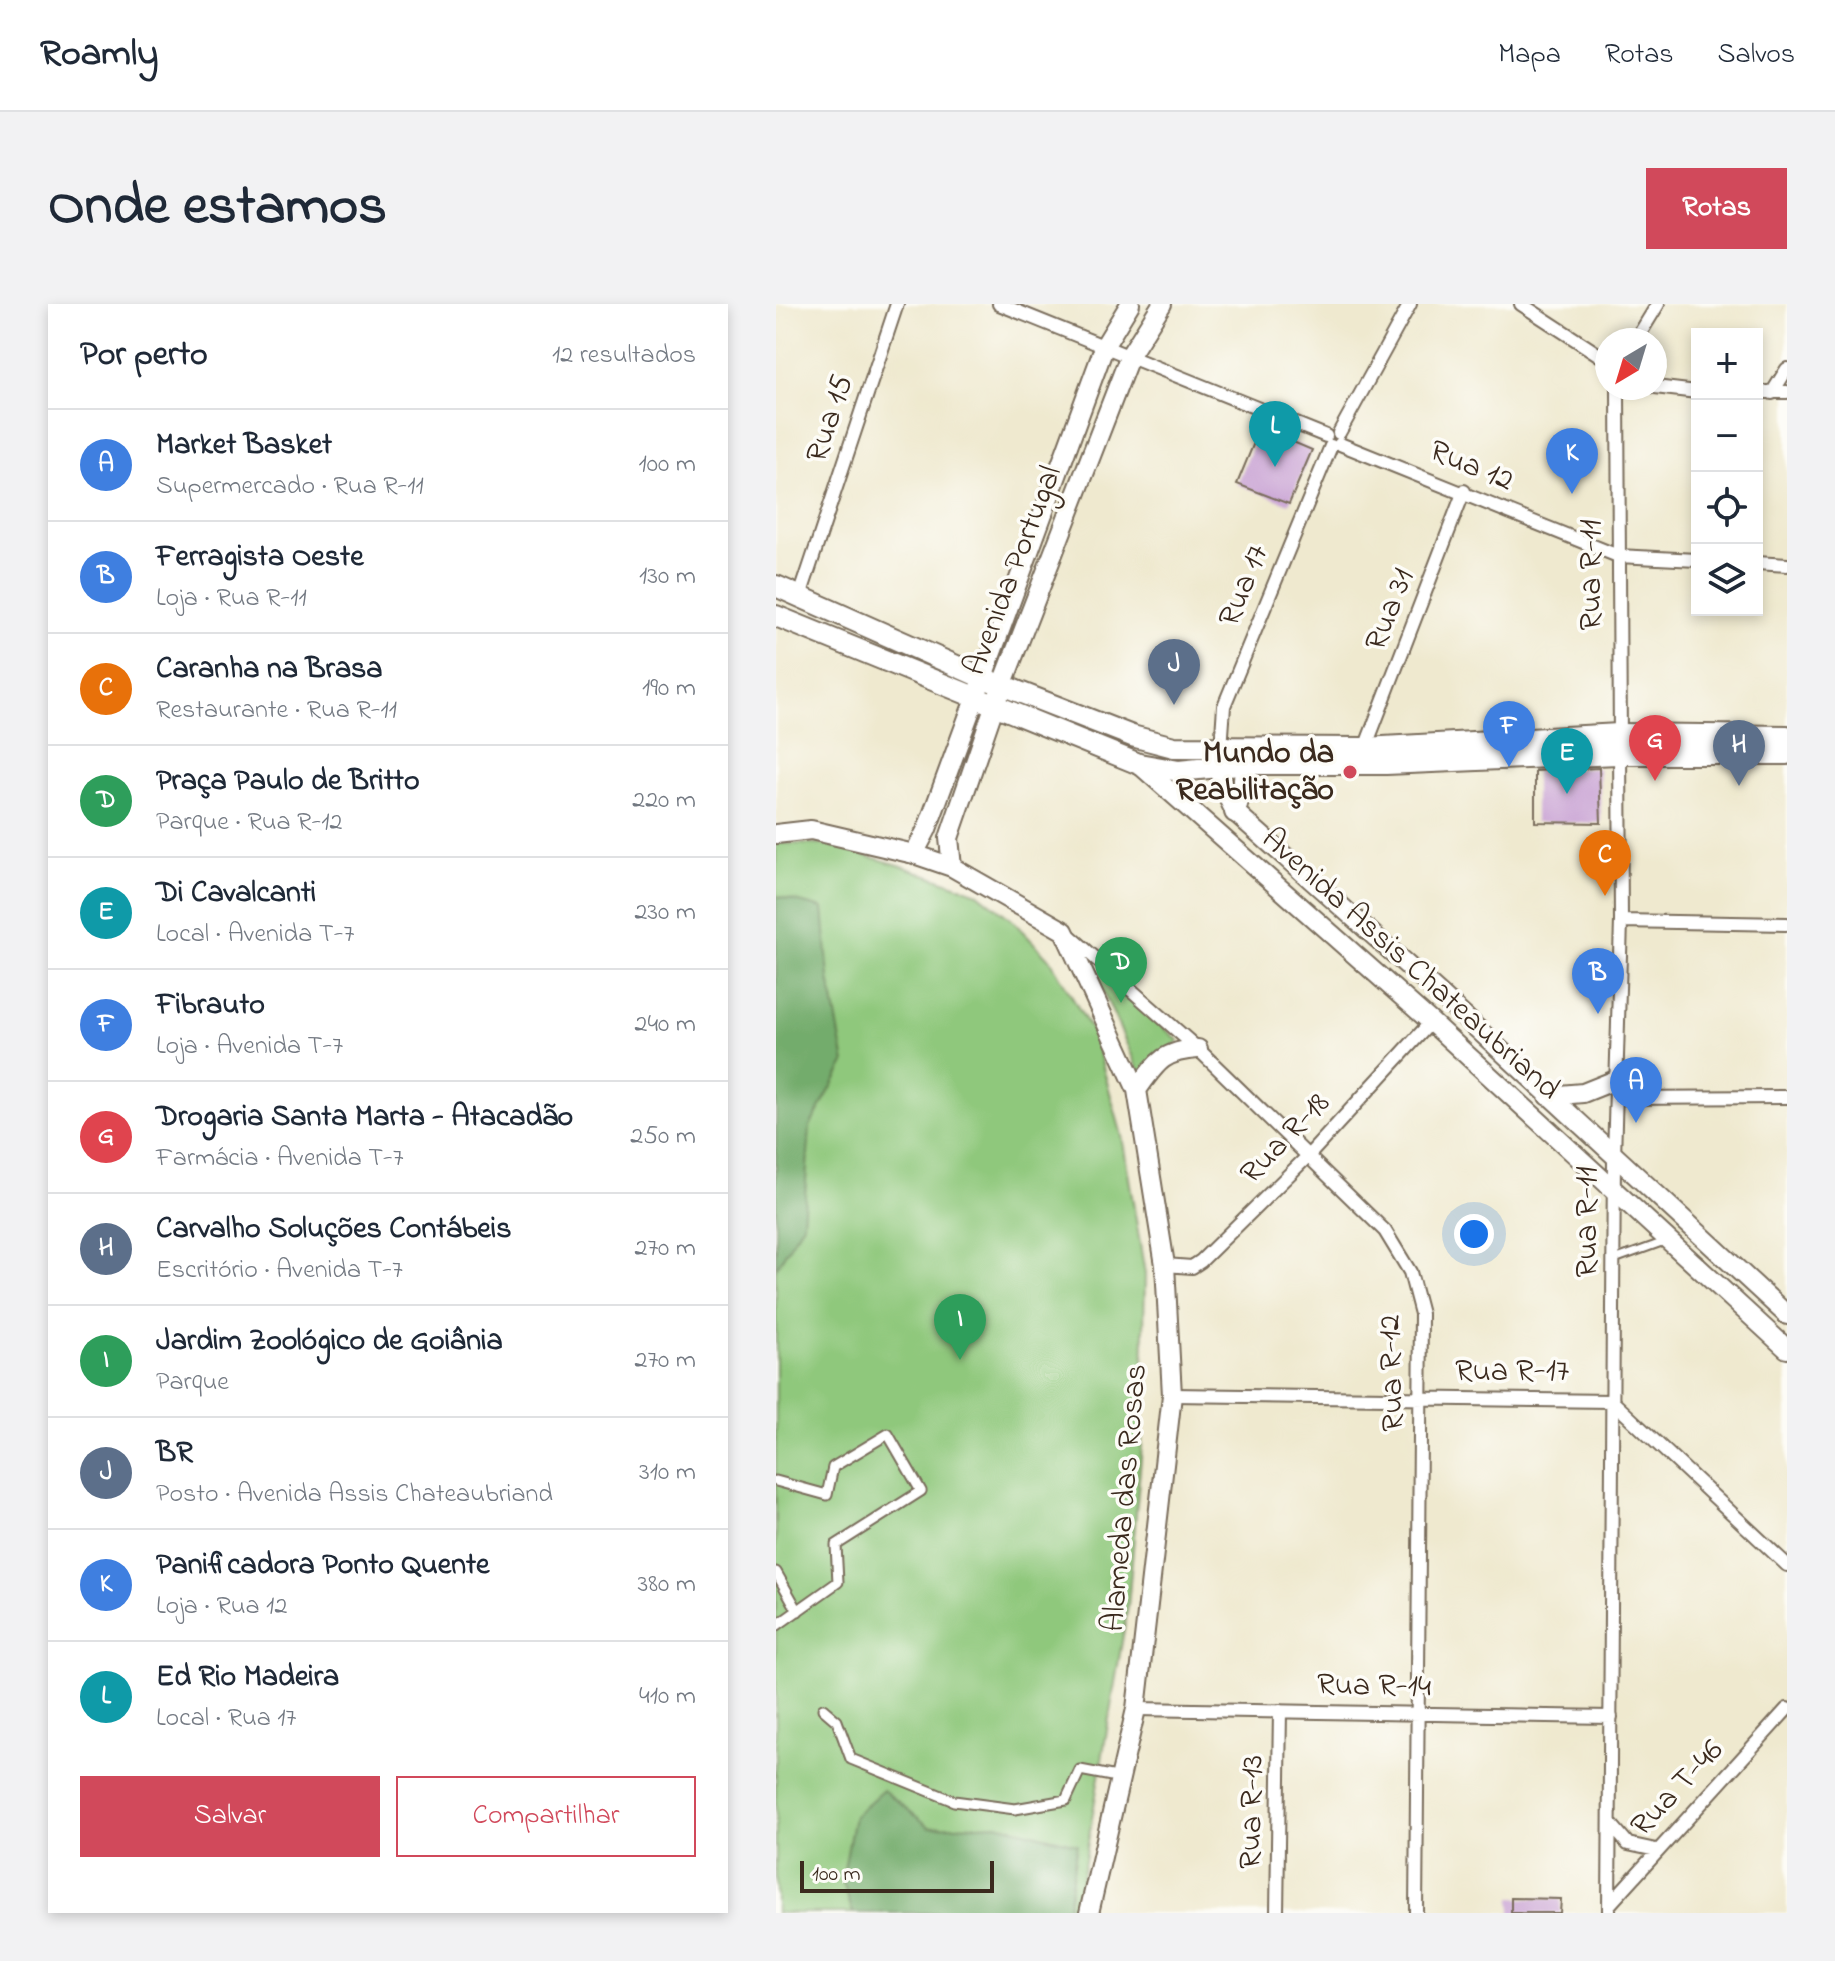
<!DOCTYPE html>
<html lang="pt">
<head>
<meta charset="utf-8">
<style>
	body { margin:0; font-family:"Indie Flower",sans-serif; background:#f2f2f3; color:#1f2937 }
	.controls { position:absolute; right:24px; top:24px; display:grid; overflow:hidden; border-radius:0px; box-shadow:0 4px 12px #0003 }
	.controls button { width:72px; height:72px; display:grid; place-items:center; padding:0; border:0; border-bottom:2px solid #e0e1e3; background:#fff; color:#1f2937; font:40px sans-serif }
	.compass { position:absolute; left:819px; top:24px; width:72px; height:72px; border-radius:50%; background:#fff; box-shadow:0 4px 12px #0003; rotate:218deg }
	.scale { position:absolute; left:24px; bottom:20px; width:194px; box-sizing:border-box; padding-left:8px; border:4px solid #3b2a1e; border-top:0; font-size:22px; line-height:28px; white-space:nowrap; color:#3b2a1e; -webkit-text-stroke:6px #fdfcf7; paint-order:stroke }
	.you { position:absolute; left:698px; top:930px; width:28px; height:28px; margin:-20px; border:6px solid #fff; border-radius:50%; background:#1a73e8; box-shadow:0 0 0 12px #1a73e833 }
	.badge { display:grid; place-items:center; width:52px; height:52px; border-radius:50%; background:#d1495b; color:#fff; font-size:26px; font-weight:700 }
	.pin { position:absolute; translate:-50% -66px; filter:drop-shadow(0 2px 4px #0008) }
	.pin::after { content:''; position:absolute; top:42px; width:28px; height:24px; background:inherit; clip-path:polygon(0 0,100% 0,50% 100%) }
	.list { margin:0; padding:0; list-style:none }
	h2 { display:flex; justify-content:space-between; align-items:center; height:104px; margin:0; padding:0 32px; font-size:34px }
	h2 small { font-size:26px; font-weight:400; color:#747a83 }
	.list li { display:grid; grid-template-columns:52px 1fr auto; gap:24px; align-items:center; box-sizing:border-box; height:112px; padding:0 32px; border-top:2px solid #e0e1e3 }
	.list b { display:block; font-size:30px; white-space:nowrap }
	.list p { margin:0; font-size:26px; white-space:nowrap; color:#747a83 }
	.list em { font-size:26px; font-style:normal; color:#747a83 }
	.actions { display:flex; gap:16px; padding:24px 32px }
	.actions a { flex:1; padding:18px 0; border:2px solid #d1495b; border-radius:0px; text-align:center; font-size:28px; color:#d1495b }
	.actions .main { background:#d1495b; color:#fff }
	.icon { flex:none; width:44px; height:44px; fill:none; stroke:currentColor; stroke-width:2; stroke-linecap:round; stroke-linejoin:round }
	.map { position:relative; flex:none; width:1011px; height:1609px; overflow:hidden; border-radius:0px }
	header { display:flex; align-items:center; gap:48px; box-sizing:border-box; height:112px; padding:0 40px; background:#fff; border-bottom:2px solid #e0e1e3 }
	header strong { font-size:38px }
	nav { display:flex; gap:44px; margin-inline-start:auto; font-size:28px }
	.intro { display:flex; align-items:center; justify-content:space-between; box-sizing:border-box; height:192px; padding:0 48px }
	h1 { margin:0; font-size:56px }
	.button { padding:20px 36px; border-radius:0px; background:#d1495b; color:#fff; font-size:28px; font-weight:700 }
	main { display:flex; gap:48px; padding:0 48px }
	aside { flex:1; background:#fff; border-radius:0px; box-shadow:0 4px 12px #0003 }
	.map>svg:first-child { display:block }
</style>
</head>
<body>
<header>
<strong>Roamly</strong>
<nav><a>Mapa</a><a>Rotas</a><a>Salvos</a></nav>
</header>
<div class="intro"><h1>Onde estamos</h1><a class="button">Rotas</a></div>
<main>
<aside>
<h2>Por perto<small>12 resultados</small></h2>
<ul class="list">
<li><span class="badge" style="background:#3f7fe0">A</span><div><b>Market Basket</b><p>Supermercado · Rua R-11</p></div><em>100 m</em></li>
<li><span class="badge" style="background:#3f7fe0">B</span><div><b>Ferragista Oeste</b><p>Loja · Rua R-11</p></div><em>130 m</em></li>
<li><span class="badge" style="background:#e8710a">C</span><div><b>Caranha na Brasa</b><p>Restaurante · Rua R-11</p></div><em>190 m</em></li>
<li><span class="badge" style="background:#2e9e5b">D</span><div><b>Praça Paulo de Britto</b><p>Parque · Rua R-12</p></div><em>220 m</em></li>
<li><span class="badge" style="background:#0f9aa8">E</span><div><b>Di Cavalcanti</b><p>Local · Avenida T-7</p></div><em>230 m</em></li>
<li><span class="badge" style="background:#3f7fe0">F</span><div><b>Fibrauto</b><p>Loja · Avenida T-7</p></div><em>240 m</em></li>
<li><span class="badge" style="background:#e0444e">G</span><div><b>Drogaria Santa Marta - Atacadão</b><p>Farmácia · Avenida T-7</p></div><em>250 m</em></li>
<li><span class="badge" style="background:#5c6f8a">H</span><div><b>Carvalho Soluções Contábeis</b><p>Escritório · Avenida T-7</p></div><em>270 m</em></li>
<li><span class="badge" style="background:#2e9e5b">I</span><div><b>Jardim Zoológico de Goiânia</b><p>Parque</p></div><em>270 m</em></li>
<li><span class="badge" style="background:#5c6f8a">J</span><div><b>BR</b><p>Posto · Avenida Assis Chateaubriand</p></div><em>310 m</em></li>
<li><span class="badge" style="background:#3f7fe0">K</span><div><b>Panificadora Ponto Quente</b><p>Loja · Rua 12</p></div><em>380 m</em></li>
<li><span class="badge" style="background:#0f9aa8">L</span><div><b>Ed Rio Madeira</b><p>Local · Rua 17</p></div><em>410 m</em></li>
</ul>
<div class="actions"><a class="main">Salvar</a><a>Compartilhar</a></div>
</aside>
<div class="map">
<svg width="1011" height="1609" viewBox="0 0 1011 1609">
	<rect width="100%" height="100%" fill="#fdfcf7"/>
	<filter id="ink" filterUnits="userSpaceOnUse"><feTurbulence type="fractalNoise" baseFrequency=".0125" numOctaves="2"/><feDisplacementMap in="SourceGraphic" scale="16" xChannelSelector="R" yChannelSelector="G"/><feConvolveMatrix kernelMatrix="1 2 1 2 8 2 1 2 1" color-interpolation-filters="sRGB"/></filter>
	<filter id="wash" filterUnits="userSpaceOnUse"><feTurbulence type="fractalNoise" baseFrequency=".006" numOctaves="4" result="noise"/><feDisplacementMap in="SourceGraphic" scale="32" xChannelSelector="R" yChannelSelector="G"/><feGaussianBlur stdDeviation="1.8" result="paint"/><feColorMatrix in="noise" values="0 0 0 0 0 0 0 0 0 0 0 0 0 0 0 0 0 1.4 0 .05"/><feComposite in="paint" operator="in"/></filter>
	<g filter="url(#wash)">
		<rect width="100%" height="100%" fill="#efe9cf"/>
		<path fill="#8fc87c" stroke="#65794d" stroke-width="2" d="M0 539 52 541 123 561 202 589 236 616 275 657 318 731 346 832 369 970 366 1141 352 1302 300 1609H0Z
			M315 660 403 737 364 770Z"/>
		<path fill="#73ac6c" stroke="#576b45" stroke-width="2" d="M0 592 47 604 53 674 69 759 34 822 27 920 0 965Z
			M107 1486 154 1523 221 1520 301 1540 291 1609H77L66 1576 78 1512Z"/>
		<g id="blocks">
			<path fill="#c9a3d4" d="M484 124 536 146 513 200 461 180Z
				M823 464 825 519 759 518V467Z
				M735 1594 785 1595 784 1609H735Z"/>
		</g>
	</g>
	<g filter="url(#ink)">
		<use href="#blocks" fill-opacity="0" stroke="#7a6d5c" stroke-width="2"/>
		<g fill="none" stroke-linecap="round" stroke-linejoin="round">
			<defs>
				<path id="service" d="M837 956 890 937"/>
				<path id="pedestrian" d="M0 1177 51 1191 57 1163 112 1130 145 1187 60 1241 62 1278 0 1322
					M0 1268 22 1307
					M47 1405 61 1417 75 1455 178 1497 239 1505 290 1496 304 1466 346 1474"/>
				<path id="minor" d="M223 0 550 132
					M745 0 831 56
					M860 36 882 0
					M879 83 921 88
					M981 88H1011
					M996 89 1011 65
					M563 129 634 0
					M564 140 842 252 921 256
					M981 259 1011 261
					M24 292 121 0
					M589 444 688 187
					M445 445 448 402 555 142
					M845 617 1011 620
					M293 631 422 745 609 927 634 968 645 1010 640 1609
					M841 794 1011 793
					M389 961 416 963 425 957 533 851 655 718
					M396 1091 836 1097 1011 1261
					M360 1405 835 1413
					M834 1519 852 1540 880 1546
					M833 1601 1011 1405
					M501 1609 504 1407
					M833 1609 838 853 845 617 842 84"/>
				<path id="secondary" d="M445 449V479L459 508 668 694 1011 1011
					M363 460 655 718 1011 1045
					M0 530 35 526 138 550 176 563 288 627 361 786 389 961 396 1091 360 1405 313 1609
					M138 550 151 525 329 41 354 0
					M176 563 173 534 219 400 354 51 386 0
					M361 786C381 758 387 747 422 745
					M772 792 807 789 842 775"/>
				<path id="primary" d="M0 282 205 373 356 432 398 443 589 444 843 430 1011 432
					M0 312 363 460 403 467 472 460H610L842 450H1011
					M459 508 472 460"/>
			</defs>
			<use href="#service" stroke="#7a6d5c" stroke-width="10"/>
			<use href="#pedestrian" stroke="#7a6d5c" stroke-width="13"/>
			<use href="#minor" stroke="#7a6d5c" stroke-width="16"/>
			<use href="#secondary" stroke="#7a6d5c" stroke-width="22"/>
			<use href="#primary" stroke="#7a6d5c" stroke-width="24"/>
			<use href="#service" stroke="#fff" stroke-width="6"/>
			<use href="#pedestrian" stroke="#fff" stroke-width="9"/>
			<use href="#minor" stroke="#fff" stroke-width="12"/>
			<use href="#secondary" stroke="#fff" stroke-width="18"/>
			<use href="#primary" stroke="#fff" stroke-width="20"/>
		</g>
	</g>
	<circle fill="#d1495b" stroke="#fdfcf7" stroke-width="3" cx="574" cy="468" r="8"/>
	<g text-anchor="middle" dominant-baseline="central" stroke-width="7" stroke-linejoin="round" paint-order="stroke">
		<g font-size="32" fill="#3b2a1e" stroke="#fdfcf7">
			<text transform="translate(55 115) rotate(-72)">Rua 15</text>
			<text transform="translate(695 163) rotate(22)">Rua 12</text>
			<text transform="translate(238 267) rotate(-69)">Avenida Portugal</text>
			<text transform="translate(816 271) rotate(-90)">Rua R-11</text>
			<text transform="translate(469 282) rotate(-68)">Rua 17</text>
			<text transform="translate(615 306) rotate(-69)">Rua 31</text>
			<text transform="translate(634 661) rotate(42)">Avenida Assis Chateaubriand</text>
			<text transform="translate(510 835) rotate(-46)">Rua R-18</text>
			<text transform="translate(812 918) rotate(-90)">Rua R-11</text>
			<text x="736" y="1068">Rua R-17</text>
			<text transform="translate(617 1069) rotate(-92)">Rua R-12</text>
			<text transform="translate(350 1194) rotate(-85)">Alameda das Rosas</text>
			<text transform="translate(598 1383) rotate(1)">Rua R-14</text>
			<text transform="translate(902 1485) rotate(-47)">Rua T-46</text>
			<text transform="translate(477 1508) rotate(-89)">Rua R-13</text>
		</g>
		<g font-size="32" font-weight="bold" fill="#3b2a1e" stroke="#fdfcf7" text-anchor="end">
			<text x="558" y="450">Mundo da<tspan x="558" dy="37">Reabilitação</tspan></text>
		</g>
	</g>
</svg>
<div class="controls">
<button>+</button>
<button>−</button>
<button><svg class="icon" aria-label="locate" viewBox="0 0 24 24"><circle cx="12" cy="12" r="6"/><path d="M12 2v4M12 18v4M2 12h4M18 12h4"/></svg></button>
<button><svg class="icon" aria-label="layers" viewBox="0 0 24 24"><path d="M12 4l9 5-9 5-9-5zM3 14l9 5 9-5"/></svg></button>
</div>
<svg class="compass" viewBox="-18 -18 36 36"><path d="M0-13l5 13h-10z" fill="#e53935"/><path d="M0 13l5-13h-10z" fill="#747a83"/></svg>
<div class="scale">100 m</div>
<div class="you"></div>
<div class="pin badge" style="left:860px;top:819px;background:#3f7fe0">A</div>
<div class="pin badge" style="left:822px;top:710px;background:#3f7fe0">B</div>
<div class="pin badge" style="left:829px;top:592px;background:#e8710a">C</div>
<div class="pin badge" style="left:345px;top:699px;background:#2e9e5b">D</div>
<div class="pin badge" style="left:791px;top:490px;background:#0f9aa8">E</div>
<div class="pin badge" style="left:733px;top:463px;background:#3f7fe0">F</div>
<div class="pin badge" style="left:879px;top:477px;background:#e0444e">G</div>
<div class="pin badge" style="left:963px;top:482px;background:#5c6f8a">H</div>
<div class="pin badge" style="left:184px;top:1056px;background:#2e9e5b">I</div>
<div class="pin badge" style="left:398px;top:401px;background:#5c6f8a">J</div>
<div class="pin badge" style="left:796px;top:190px;background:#3f7fe0">K</div>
<div class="pin badge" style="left:499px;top:163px;background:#0f9aa8">L</div>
</div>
</main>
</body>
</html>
